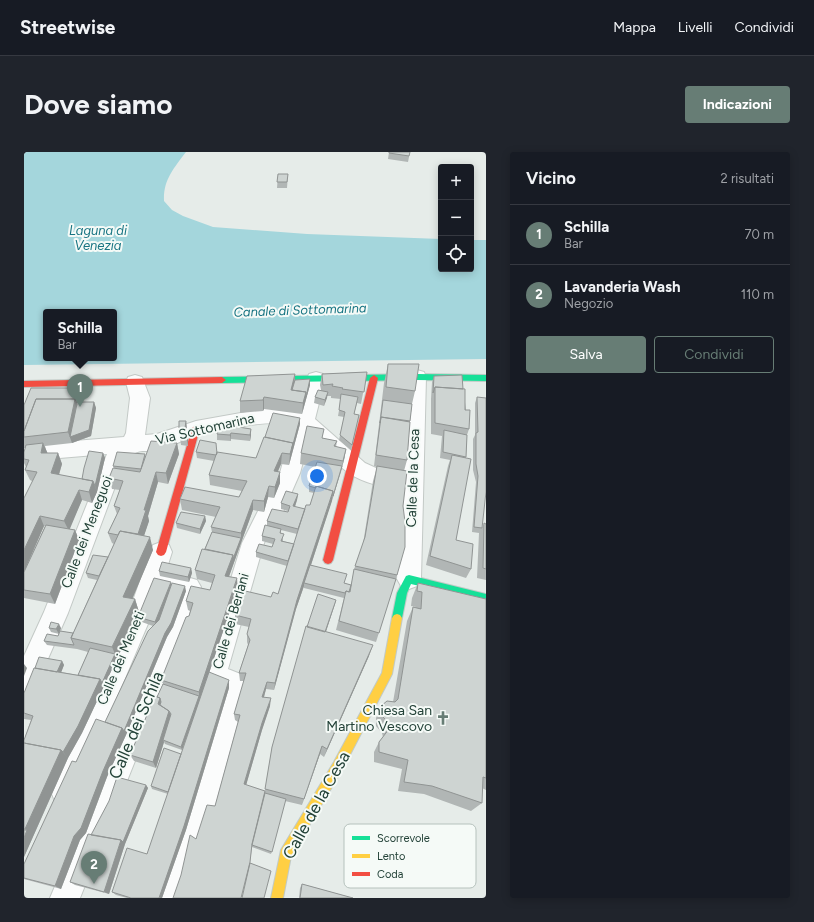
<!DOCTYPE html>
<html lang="it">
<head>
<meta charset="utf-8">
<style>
	body { margin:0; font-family:Figtree,sans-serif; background:#20242c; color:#f1f3f6 }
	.controls { position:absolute; right:12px; top:12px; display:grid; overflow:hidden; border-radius:4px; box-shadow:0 2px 10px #0003 }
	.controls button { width:36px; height:36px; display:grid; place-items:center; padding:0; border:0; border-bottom:1px solid #363941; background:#171b24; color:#f1f3f6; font:20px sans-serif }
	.you { position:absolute; left:293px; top:324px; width:14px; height:14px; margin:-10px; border:3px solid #fff; border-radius:50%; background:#1a73e8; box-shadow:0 0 0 6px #1a73e833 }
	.badge { display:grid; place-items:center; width:26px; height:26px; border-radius:50%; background:#677d75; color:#fff; font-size:13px; font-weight:700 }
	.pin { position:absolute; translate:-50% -33px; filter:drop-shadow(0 1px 2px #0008) }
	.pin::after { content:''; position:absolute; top:21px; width:14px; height:12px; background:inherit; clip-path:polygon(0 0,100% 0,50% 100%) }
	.popup { position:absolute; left:19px; top:157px; width:74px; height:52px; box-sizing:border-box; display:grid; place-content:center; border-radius:4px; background:#171b24; filter:drop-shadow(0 1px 3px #0005); font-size:13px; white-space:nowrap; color:#9ea1a6 }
	.popup b { font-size:15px; color:#f1f3f6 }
	.popup::after { content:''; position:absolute; left:50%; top:100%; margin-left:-8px; border:8px solid transparent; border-top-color:#171b24 }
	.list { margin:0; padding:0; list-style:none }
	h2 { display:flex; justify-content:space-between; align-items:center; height:52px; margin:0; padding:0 16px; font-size:17px }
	h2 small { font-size:13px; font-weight:400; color:#9ea1a6 }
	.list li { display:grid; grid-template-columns:26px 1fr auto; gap:12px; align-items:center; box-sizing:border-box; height:60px; padding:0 16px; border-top:1px solid #363941 }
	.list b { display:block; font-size:15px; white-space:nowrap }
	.list p { margin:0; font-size:13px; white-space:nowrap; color:#9ea1a6 }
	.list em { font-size:13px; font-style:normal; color:#9ea1a6 }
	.actions { display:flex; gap:8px; padding:12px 16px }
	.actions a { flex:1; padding:9px 0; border:1px solid #677d75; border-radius:4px; text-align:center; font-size:14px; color:#677d75 }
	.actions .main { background:#677d75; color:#fff }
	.icon { flex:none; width:22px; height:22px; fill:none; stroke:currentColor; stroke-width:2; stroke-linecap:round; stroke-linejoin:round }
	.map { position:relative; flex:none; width:462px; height:746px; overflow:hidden; border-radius:4px }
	header { display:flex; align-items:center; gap:24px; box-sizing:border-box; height:56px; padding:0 20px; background:#171b24; border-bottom:1px solid #363941 }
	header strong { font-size:19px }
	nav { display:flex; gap:22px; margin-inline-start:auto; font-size:14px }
	.intro { display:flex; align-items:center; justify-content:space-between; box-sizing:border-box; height:96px; padding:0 24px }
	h1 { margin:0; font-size:28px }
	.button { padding:10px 18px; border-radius:4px; background:#677d75; color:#fff; font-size:14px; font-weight:700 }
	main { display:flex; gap:24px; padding:0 24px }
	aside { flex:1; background:#171b24; border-radius:4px; box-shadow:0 2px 10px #0003 }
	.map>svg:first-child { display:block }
</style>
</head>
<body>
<header>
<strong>Streetwise</strong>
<nav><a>Mappa</a><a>Livelli</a><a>Condividi</a></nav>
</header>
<div class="intro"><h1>Dove siamo</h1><a class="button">Indicazioni</a></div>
<main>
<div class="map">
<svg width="462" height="746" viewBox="0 0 462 746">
	<rect width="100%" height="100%" fill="#e6ece9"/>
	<path fill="#a4d6dc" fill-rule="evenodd" d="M0 0H162C150 16 139 28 140 49L148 58 159 64 189 75 283 82 417 87V117H447V88H462V207L0 213ZM22 160H90V206H22Z"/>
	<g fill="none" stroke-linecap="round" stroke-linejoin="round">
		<defs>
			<path id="street" d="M393 218 400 220 402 225 397 427 393 434 385 437 377 434 373 427 378 337C360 335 340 332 325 321 310 311 299 296 286 284L276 321 259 360 251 369 240 391 204 517 224 525 228 534 192 656 177 688 160 746H130L150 685 165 652 200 540 181 532 177 523 218 391 235 357 243 348 256 321 269 273C248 267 197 277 175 283 161 286 148 295 134 298 116 301 117 295 101 308L44 461 9 541 0 544V504L20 460 83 302 0 309V293L100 285 102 281 106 246 102 230 104 225 111 223 118 225 126 246 121 283 133 282 172 269 239 257 253 256 273 260 283 227 285 222 292 220 299 222 301 227 291 267 341 311 352 316 379 321 384 225 386 220Z
				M137 390 145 393 148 400 142 419 173 428 177 435 164 477 56 746H26L140 477 151 442 136 438 129 460 50 647 40 651 30 647 26 637 105 460 126 400 129 393Z"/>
			<path id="fast" d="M393 222 462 223V229L393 228 198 231 194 228 198 225Z
				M385 423 462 442V450L387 432 383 441 378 466 376 469 373 470 370 469 368 466 373 441 382 424Z"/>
			<path id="slow" d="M373 462 376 463 378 466 368 522 318 618 267 704 259 746H247L257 698 310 610 358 521 368 466 370 463Z"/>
			<path id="jam" d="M350 223 354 226 309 408 307 411 304 412 301 411 299 408 346 226Z
				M198 225 202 228 198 231 0 235V229Z
				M172 273 176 276 142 400 140 403 137 404 134 403 132 400 168 276Z"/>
		</defs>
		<use href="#street" stroke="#c3c9c6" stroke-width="2"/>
		<use href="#fast" stroke="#c1cac6" stroke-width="2"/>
		<use href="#slow" stroke="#c1cac6" stroke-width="2"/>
		<use href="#jam" stroke="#c1cac6" stroke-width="2"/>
		<use href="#street" fill="#fbfcfc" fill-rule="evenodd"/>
		<use href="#fast" fill="#16e098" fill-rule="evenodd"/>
		<use href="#slow" fill="#ffcf43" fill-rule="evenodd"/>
		<use href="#jam" fill="#f24e42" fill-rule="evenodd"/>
	</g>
	<path fill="#b1b6b5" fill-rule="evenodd" d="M365 0H386L384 10 364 7Z
		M254 22H264L263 36H253Z
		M364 212 391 239 388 252 386 269 383 308 380 319 373 423 352 490 312 478 320 446 280 436V434L272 457 250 538 242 537 240 545 246 554 238 578 222 633 241 639 248 595 283 475 312 448 302 480 345 504 300 605 296 602 278 653 261 649 247 702 228 695 226 711 240 746 172 687 191 654 214 570 211 568 210 562 220 529H216L215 521 224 493 223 490V482L225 475 211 472V463L254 442 263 414 232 405V400L248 395 249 392 238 389V384L243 374V369L264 360V359L257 357V351L274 342 273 348 271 355 281 357 286 353 290 341 285 340V334L291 315 276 312 277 301 300 277 298 286 313 289 312 295 322 297 320 308 317 320 287 413 320 431 327 433 331 414 339 392 349 329 353 315 350 314 360 231ZM257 378 273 382 270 392 259 389V387L257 381Z
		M343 220 337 252 333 251 330 262 335 263 327 298 315 288 320 265 314 264 317 247 307 246V244H303L300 254 290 251 291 245 297 238 296 233 298 222Z
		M271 222V228L286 227V233L278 262 240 257 239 259 216 261V249Z
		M410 224 439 237 445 277 443 283 442 305 432 388 447 417 442 426 402 413 424 314 426 308 416 306 418 284 407 282V247L408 230Z
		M58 244 57 250H70L72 256 67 284 48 291 21 294 23 301H34L38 312 35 323 58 327 79 301 81 306 73 340 68 351 58 348 45 377 51 378 55 388 31 452 0 446V420L21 374H20L0 420 8 329 6 328 1 318 2 315 0 311V300L1 296H0V253Z
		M453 245 458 376 460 371 462 372V428L453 426 455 381 448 380 452 330 449 318V287L451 283V251Z
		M162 269 164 287V294L157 293 155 276Z
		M276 272 265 313 257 312 254 320 256 331 250 346 244 345 240 360 229 358 205 424 214 435 176 548 158 598 141 592 140 590 132 616 110 609 106 603 139 532 137 528 165 464 166 459 164 458 162 449 186 438 188 431 173 427 171 418 188 380 187 375 192 365 158 358 156 347 215 345 218 339 186 333 185 323 190 309 173 306 172 300 232 306 241 285Z
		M208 274 227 277V283L226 289 207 287V289L193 288V282Z
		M153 291 155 302 144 332 134 330 124 364 125 369 120 383 129 398 108 447H111L115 460 58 581 44 606 0 705V588L7 568 0 567V541L38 509 40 513 37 520 54 523 64 500 53 497 23 493 20 489 34 484 35 482 27 480 25 476H37L36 479 49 481 73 428 64 426 62 421 84 405 90 392 88 391 84 381 93 362 90 354 96 338 88 337 85 326 90 316 89 314 121 302V304Z
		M181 364 182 369 176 382 153 376 152 371Z
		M167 416 168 421 165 430 136 424 135 419Z
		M394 431 462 447V638L458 636V651L447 659 400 642 374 639 378 617 350 610V600L355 590 359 585 358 581 352 574V566L357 554 369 550 383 469 389 455 392 456V455L387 454 388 446Z
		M147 433 162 439 149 475 143 485 102 583 83 625 62 681 56 688 37 737 0 727V712L52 610 81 570 129 474 115 469 114 465Z
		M205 528V536L162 678 138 746H103L92 743 88 740 123 702 144 642 128 637 127 634 157 602Z
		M122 633 124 636 101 692 85 742 51 733 46 730 67 683Z
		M278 732 329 746H275L276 736Z"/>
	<path fill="#909493" d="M271 222 270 234 268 243 267 238Z
		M286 227V233L278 262 279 251Z
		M56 238 58 244 55 256 53 250Z
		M304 240 303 246 300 254 301 248Z
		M240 245V257L239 259V248Z
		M51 247 54 258 70 250 72 256 67 284 48 291 44 280Z
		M276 266V272L265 313 266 302Z
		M162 269 164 287V294L161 276Z
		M227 277V283L226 289V283Z
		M207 281V289L206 283Z
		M19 291 24 302 17 301Z
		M153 291 155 302 144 332 142 321Z
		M322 297 320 308 308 349 309 344 318 314Z
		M34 301 38 312 32 332 27 321Z
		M79 301 81 306 73 340 71 334Z
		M258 301 257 312 249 330 250 319Z
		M132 320 134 330 124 364 125 369 116 396 113 386 120 358Z
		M256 320V331L250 346 251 335Z
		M69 329 73 340 68 351 65 340Z
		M245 334 244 345 240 360V349Z
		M55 338 58 348 45 379 40 369Z
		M309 339 308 349 281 431H280V434L272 457 250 538 251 531 273 448Z
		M274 342 273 348 269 360V354Z
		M229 348V358L217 391V381Z
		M16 364 20 374 0 420V398Z
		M181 364 182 369 176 382V377Z
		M51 378 55 388 31 452 26 442Z
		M126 385 129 398 104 457 99 445Z
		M217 386V391L202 433 201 424 209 403Z
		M167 416 168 421 165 430 164 425Z
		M213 426 214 435 176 548 158 598 157 595 175 544V540Z
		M147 430 148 435 133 474 131 470Z
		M161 434 162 439 149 475 143 485 102 583 83 625 62 681 56 688 37 737 31 734 50 684Z
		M111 447 115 460 58 581 44 606 39 600 76 527 91 502 88 495Z
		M312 448 311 452 298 491 299 486Z
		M35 472 37 476 35 482 32 477Z
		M349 493 345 504 300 605 303 597Z
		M38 509 40 513 35 526 32 522Z
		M0 512 3 516 0 524Z
		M205 528V536L162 678 138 746H135Z
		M243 530 242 537 238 552V545Z
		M136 546 138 553 137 557 134 552Z
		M247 546 246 554 238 578 221 637 220 632 238 571Z
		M145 559 148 566 139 588 140 590 132 616 129 610Z
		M298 594 296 602 278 653 280 647Z
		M37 598 44 606 0 705V686L3 678 1 677Z
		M122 633 124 636 101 692 85 742 80 740 97 688Z"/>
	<path fill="#ced4d2" stroke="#909493" d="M365 0H386L385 4 365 1Z
		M254 22H264L263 30H253Z
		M364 212H395L391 239 362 235Z
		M343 220 340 240 318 237 319 236 308 234 309 232 299 233 298 222Z
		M271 222 267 238 282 240 279 251 240 245 239 248 216 249 223 224Z
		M438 223 439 237 411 235 409 241 410 224Z
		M286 227 282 245V240L268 238 271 228Z
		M411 235 441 237V258H446L445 277 411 271Z
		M7 236H52L56 238 53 250H70L65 278 46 285 53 252 51 247H12L0 279V253Z
		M294 238 304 240 301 248 291 245Z
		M317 242 334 245 330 262 335 263 328 293 316 283 321 260 315 258Z
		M453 245 462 246V340L458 376 450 375 454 324 452 312V281L454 280Z
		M12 247H51L44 280 0 285V279Z
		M359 248 388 252 386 269 357 265 356 271Z
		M249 261 276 266 268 296 269 291 241 285Z
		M357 265 386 270 383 308 352 303Z
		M155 269H162L161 276H155Z
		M195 271 208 272V274L227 277 226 283 207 281 206 283 193 282Z
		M283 274 300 277 298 286 313 289 310 294 322 297 319 309 277 301Z
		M420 278 443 283 442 305 419 300Z
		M240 285 269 291 266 302 258 301 250 319 256 320 251 335 245 334 240 349 229 348 217 381 187 375 196 355 156 347 161 335 215 345 223 329 185 323 193 300 232 306Z
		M176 288 192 291 193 302 192 303 172 300Z
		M127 289 153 291 142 321 132 320 120 358H122L114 382 96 379 94 383 84 381 96 356 90 354 99 329 85 326 89 316 116 320Z
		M19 291 17 301H34L27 321 69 329 65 340 55 338 40 369 16 364 0 398V346L13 320 1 318 5 308 0 307V300L2 293Z
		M65 299 79 301 71 334 69 329 58 327 60 316Z
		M93 300 121 302 117 317 89 314Z
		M428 303 447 307 432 388 449 392 447 417 406 404Z
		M293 310 318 314 309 344V339L292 334V336L285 334Z
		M353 314 383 319 379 354 381 370V395L373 423 331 414 341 385Z
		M292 334 309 339 273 448 251 531 243 530 238 545 247 546 238 571 220 632 241 639 228 692 226 710 217 746H149L157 723 166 683 172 687 183 653 191 654 216 563 210 562 222 521H215L226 488 223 482 227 467 211 463 217 438 247 445 249 440 254 442 282 353H286Z
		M262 339 274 342 269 354 281 357 274 377 243 369 248 357 264 360 266 354 257 351Z
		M157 360 181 364 176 377 152 371Z
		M460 371 462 372V417L459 416Z
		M22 373 51 378 26 442 0 438V420Z
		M241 373 257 377 256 381 260 382 257 389 270 392 264 409 232 400 235 392 248 395 251 387 238 384Z
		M96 379 126 385 99 445 111 447 88 495 47 486Z
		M188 380 217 386 209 407V403L181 397Z
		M178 397 209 403 201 424 213 426 175 540 137 528 162 465 165 464 169 451 162 449 167 434 186 438 191 423 171 418Z
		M69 403 84 405 75 424 62 421Z
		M138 410 167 416 164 425 135 419Z
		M286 413 323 422 320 431 327 433 325 440 322 439 321 441 280 431Z
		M330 417 372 427 355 481 315 469 322 439 326 440Z
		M130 426 147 430 131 470 114 465Z
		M148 431 161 434 147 471 141 481 100 579 98 576 81 570 124 479 135 468Z
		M394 431 462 447V626L459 625 458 651 408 634 380 630 384 608 355 600V590L365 577 364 570 357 563V554L363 549 371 550 374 547 389 455 397 457 398 440 393 439Z
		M294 442 312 448 301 480 283 475Z
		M27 470 35 472 32 477 25 476Z
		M282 474 349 493 303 597 298 594 280 647 241 637 248 595Z
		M36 479 49 481 47 486 50 493 20 489 23 482 34 484Z
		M66 496 91 502 78 531 76 527 54 523Z
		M15 505 38 509 33 520 11 516Z
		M10 516 76 527 54 574 39 600 37 598 0 591V588L9 564 0 561V541Z
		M185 520 205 528 160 674 135 746H107L88 740 103 696 123 702Z
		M139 532 175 544 157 595 139 588 147 562 145 559 136 553 137 550 136 546 133 545Z
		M131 544 136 546 134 552 145 559 129 610 106 603Z
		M72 567 98 576 79 619 57 676 50 684 31 734 0 726V712L48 609 52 610Z
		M0 591 37 598 1 677H0Z
		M140 596 157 602 144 640 127 634Z
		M93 625 122 633 99 690 97 688 67 683 85 649Z
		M241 641 262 647 248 700 228 693Z
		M0 678H3L0 686Z
		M64 682 97 688 80 740 46 730Z
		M226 711 247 719 240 746H218Z
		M278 732 329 746H276Z"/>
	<defs>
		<symbol id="church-bare" viewBox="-9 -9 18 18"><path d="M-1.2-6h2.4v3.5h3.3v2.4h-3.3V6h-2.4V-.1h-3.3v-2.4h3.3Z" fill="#677d75" stroke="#f5faf7" stroke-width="2.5" paint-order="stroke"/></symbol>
	</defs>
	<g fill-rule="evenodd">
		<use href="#church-bare" x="409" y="556" width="20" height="20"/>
	</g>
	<g text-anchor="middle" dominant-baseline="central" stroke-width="4" stroke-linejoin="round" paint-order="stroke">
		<g font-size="13" font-style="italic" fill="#177482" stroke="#f5faf7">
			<text x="74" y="78">Laguna di<tspan x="74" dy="15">Venezia</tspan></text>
			<text transform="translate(276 158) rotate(-2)">Canale di Sottomarina</text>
		</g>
		<g font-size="14" fill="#224137" stroke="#f5faf7">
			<text transform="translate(181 277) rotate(-13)">Via Sottomarina</text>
			<text transform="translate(389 326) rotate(-88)">Calle de la Cesa</text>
			<text transform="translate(63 380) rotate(-69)">Calle dei Meneguoi</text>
			<text transform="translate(207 469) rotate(-74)">Calle dei Berlani</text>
			<text transform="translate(97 506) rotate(-67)">Calle dei Meneti</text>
		</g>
		<g font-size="14" fill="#224137" stroke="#f5faf7" text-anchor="end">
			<text x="408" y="558">Chiesa San<tspan x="408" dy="16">Martino Vescovo</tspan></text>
		</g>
		<g font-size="17" fill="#224137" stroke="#f5faf7">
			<text transform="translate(112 573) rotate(-67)">Calle dei Schila</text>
			<text transform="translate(292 653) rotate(-61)">Calle de la Cesa</text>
		</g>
	</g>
	<rect x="320" y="672" width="132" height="64" rx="6" fill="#f5faf7" stroke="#b6c2bd" stroke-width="1"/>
	<rect x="328" y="684" width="18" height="4" fill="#16e098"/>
	<rect x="328" y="702" width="18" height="4" fill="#ffcf43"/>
	<rect x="328" y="720" width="18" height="4" fill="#f24e42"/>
	<g font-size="11" fill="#224137">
		<text x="353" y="690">Scorrevole</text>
		<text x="353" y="708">Lento</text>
		<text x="353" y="726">Coda</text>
	</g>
</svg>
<div class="controls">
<button>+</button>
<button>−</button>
<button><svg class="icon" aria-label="locate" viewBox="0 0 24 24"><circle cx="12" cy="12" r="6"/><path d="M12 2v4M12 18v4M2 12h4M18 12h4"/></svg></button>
</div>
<div class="you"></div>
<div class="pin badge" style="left:56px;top:255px">1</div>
<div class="popup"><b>Schilla</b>Bar</div>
<div class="pin badge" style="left:70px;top:732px">2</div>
</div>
<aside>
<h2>Vicino<small>2 risultati</small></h2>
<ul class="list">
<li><span class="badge">1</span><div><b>Schilla</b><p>Bar</p></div><em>70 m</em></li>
<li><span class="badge">2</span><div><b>Lavanderia Wash</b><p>Negozio</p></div><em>110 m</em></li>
</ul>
<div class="actions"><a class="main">Salva</a><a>Condividi</a></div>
</aside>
</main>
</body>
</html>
